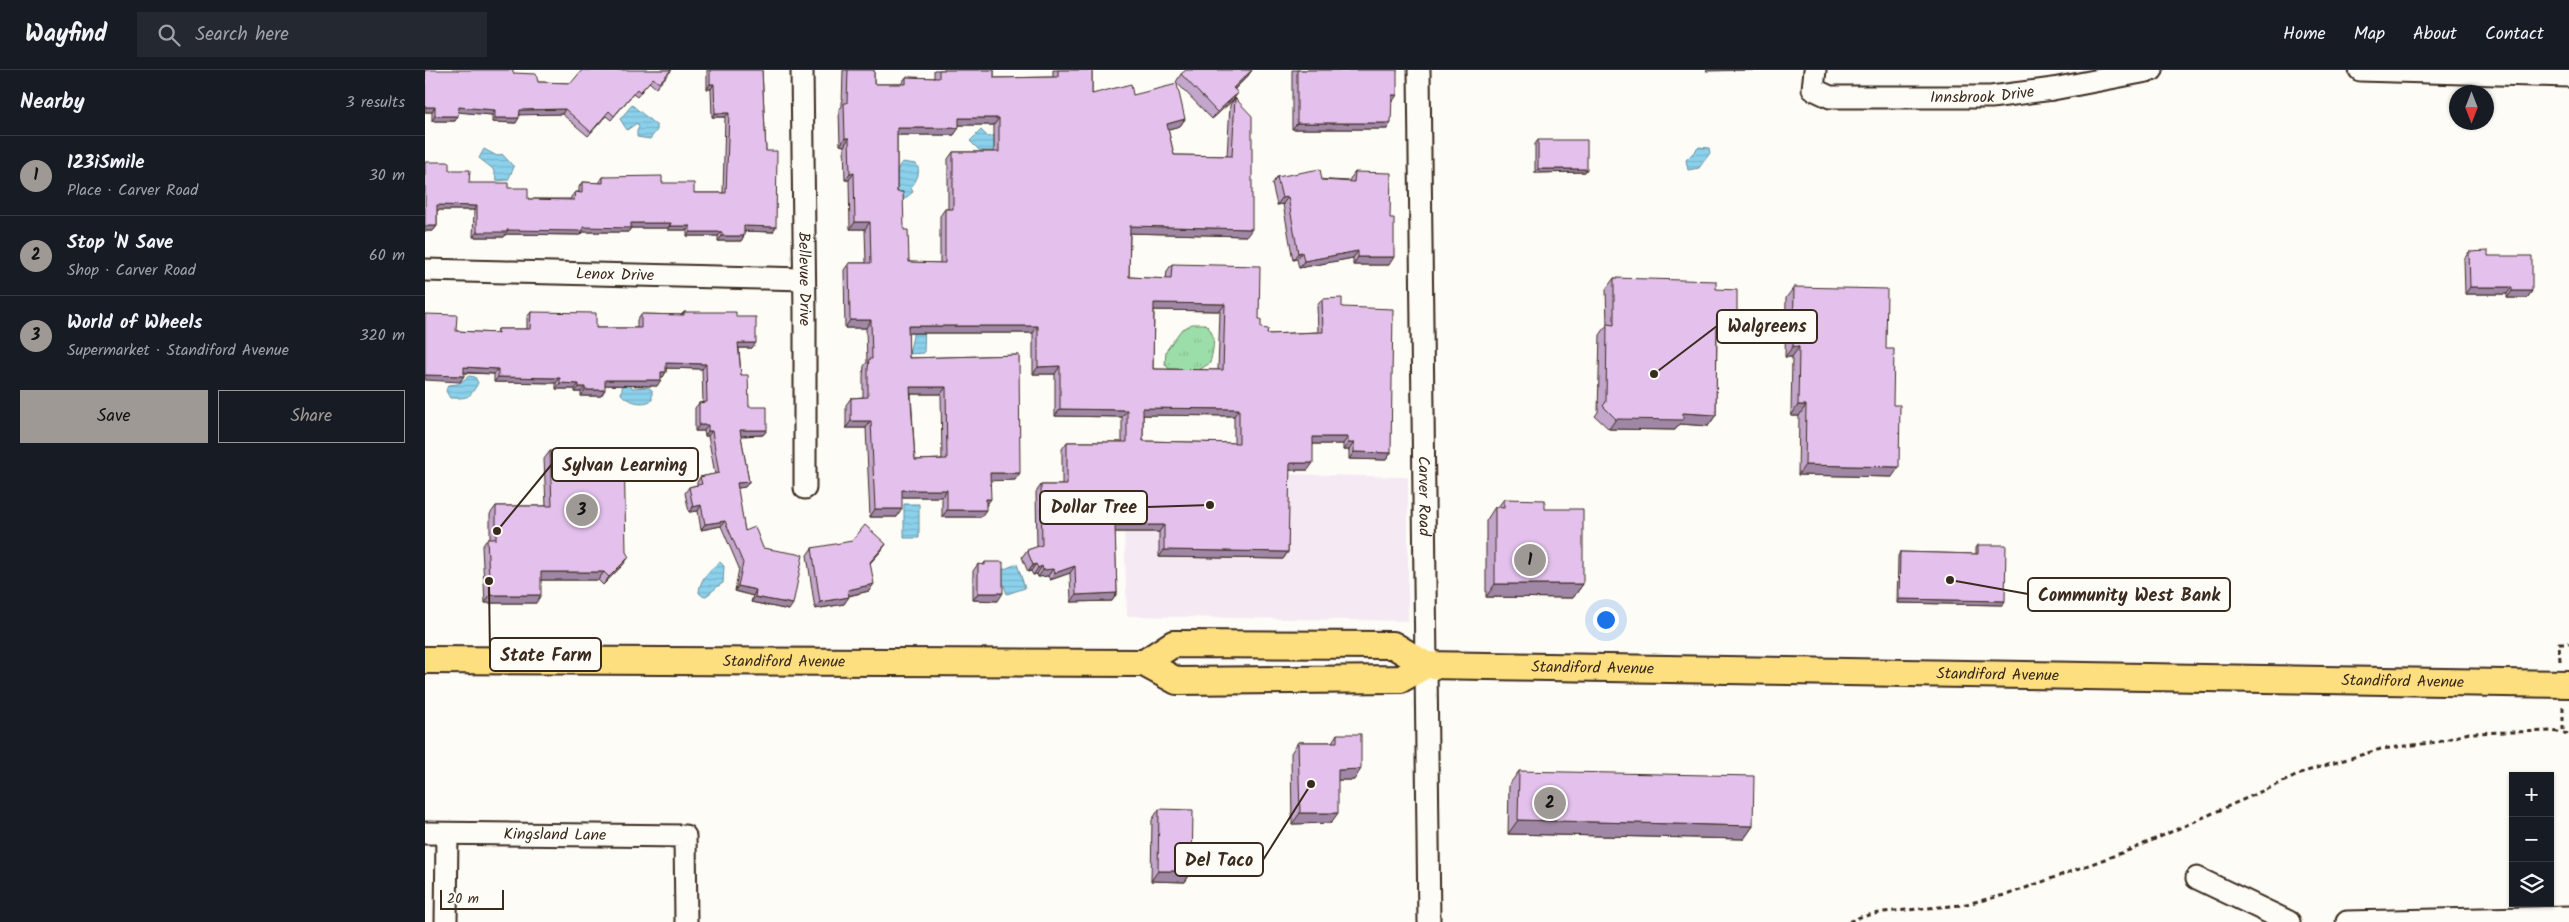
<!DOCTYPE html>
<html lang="en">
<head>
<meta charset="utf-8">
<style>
	body { margin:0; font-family:Kalam,sans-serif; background:#242831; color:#f1f3f6 }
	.controls { position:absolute; right:15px; bottom:15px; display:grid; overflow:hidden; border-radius:0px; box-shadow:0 1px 4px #0004 }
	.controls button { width:45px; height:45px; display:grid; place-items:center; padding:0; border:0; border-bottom:1px solid #363941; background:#171b24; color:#f1f3f6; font:25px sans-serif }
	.compass { position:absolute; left:2024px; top:15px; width:45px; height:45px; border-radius:50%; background:#171b24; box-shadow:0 1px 4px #0004; rotate:180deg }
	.scale { position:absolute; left:15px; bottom:12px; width:64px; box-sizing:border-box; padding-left:5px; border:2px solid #3b2a1e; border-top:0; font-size:14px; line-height:18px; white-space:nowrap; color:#3b2a1e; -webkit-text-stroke:4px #fdfcf7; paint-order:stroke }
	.you { position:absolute; left:1180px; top:549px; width:18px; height:18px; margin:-12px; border:4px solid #fff; border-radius:50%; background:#1a73e8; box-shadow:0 0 0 8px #1a73e833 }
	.badge { display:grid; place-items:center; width:32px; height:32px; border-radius:50%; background:#9f9995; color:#111; font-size:16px; font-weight:700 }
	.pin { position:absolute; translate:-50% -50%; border:2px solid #fff; box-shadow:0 1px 5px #0006 }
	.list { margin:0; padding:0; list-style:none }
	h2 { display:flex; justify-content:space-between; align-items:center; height:65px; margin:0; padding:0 20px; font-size:21px }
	h2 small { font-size:16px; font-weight:400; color:#9ea1a6 }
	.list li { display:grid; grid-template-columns:32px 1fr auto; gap:15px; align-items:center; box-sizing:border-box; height:80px; padding:0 20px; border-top:1px solid #363941 }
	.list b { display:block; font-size:19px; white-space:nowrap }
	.list p { margin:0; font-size:16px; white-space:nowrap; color:#9ea1a6 }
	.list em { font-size:16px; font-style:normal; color:#9ea1a6 }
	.actions { display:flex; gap:10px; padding:15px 20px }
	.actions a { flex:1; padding:11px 0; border:1px solid #9f9995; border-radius:0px; text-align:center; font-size:18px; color:#9f9995 }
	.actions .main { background:#9f9995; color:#111 }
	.icon { flex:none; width:28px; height:28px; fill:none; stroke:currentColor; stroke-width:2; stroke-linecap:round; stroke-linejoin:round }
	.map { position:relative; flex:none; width:2144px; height:852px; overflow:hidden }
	header { display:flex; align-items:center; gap:30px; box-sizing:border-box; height:70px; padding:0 25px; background:#171b24; border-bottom:1px solid #363941 }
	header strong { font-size:24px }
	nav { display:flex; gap:28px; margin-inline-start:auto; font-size:18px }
	.search { width:350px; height:45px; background:#242831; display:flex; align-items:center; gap:12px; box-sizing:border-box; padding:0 18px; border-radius:0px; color:#9ea1a6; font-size:19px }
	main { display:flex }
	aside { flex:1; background:#171b24 }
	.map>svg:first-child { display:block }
</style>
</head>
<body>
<header>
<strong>Wayfind</strong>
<div class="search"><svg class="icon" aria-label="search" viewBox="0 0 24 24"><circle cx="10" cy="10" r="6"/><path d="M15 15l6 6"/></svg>Search here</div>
<nav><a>Home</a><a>Map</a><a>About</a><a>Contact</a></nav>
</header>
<main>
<aside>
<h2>Nearby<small>3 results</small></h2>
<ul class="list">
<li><span class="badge">1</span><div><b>123iSmile</b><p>Place · Carver Road</p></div><em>30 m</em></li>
<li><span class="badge">2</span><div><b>Stop 'N Save</b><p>Shop · Carver Road</p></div><em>60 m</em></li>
<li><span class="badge">3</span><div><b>World of Wheels</b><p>Supermarket · Standiford Avenue</p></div><em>320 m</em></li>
</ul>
<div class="actions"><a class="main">Save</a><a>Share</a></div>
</aside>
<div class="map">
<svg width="2144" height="852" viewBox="0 0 2144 852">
	<defs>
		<pattern id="park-tufts" width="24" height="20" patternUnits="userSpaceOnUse" patternTransform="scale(1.25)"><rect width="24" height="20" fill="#9cdea9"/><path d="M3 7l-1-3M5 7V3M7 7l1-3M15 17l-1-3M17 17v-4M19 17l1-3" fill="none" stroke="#87bf91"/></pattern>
		<pattern id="water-rules" width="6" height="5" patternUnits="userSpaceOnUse" patternTransform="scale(1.25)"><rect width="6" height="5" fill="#8bd1ec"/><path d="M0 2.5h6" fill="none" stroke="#79b4ca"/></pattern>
	</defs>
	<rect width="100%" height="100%" fill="#fdfcf7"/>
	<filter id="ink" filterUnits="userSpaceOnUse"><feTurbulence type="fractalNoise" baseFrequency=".02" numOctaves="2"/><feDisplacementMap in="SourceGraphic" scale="10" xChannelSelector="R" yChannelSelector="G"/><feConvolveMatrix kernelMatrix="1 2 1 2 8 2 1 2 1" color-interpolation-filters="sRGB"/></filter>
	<g filter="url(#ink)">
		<path fill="#f5eaf4" d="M697 400 983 407V551L702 546Z"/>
		<path fill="url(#park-tufts)" stroke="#6c8464" d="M767 254H780C793 265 788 280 785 293L774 300 744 299 740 294 741 281 756 260Z"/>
		<path fill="url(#water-rules)" stroke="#6b8e9a" d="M207 35 232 56V60L225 69 212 67V61L214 57 212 53 202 60 195 49Z
			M556 60 563 67 572 65 577 81H555L545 71Z
			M1274 77 1284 78 1285 83 1274 98 1263 100 1261 90Z
			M59 79 72 86 77 84 89 97 83 110 72 111 68 99 54 88Z
			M477 92 491 94C497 101 491 111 486 118L488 122 478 130C468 120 468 104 477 92Z
			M488 250H500L499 283 484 284 488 266Z
			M44 306 50 307 53 313C44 329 43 328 25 328L21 321 23 315 33 314Z
			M198 314H203L208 318 222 317 227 320V330C218 336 203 332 196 324Z
			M479 434H494V468H479Z
			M295 492 299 496 298 513C290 517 286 524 279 527L274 523C274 510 285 499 295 492Z
			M592 494 600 518 582 524 574 501Z"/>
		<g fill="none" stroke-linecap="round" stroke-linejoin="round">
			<defs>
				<g id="minor">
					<path id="s1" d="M377 0 380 244V418"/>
					<path id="s2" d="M994 0 1004 852"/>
					<path id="s3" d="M1390 0 1388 19 1405 27H1566L1628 19 1727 0"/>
					<path d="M1935 0 2144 6"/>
					<path id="s4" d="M0 200 379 209"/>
					<path id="s5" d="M0 763 260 766 261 852"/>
					<path d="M1772 808 1864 852"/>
					<path d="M21 852 22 764"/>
					<path d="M1922 852 2144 847"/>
				</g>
				<g id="major">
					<path id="s6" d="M0 590 719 593 752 611 976 609 1001 595"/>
					<path id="s7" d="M719 593 748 574 968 575 1001 595 2144 614"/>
				</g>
			</defs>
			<use href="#minor" stroke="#3b2a1e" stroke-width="25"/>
			<use href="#major" stroke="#3b2a1e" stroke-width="30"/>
			<path stroke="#3b2a1e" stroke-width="3" stroke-dasharray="5 4" stroke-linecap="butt" d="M2135 591 2134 573H2144
				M2138 637V664
				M1424 852 1435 847 1459 842 1537 835 1584 824 1710 778 1882 701 1956 679 2013 672 2044 663 2127 661 2144 664"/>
			<use href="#minor" stroke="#fdfcf7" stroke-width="21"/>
			<use href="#major" stroke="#fedf80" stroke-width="26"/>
		</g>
		<path fill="#c3a6cb" stroke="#3b2a1e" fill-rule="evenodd" d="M247 0 231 18 224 12 212 27 208 24 186 50 181 46 163 66 137 44H94L91 53 67 52V45L34 42 30 51H7V42H0L88 3 113 12 146 13 180 1Z
			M282 0H337L341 81 348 162 319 161V166L316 171H293V166H262V160H243V158H206L203 162H158L155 165 81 164 79 167H48L49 140H12V156L8 161H0L24 100 44 113 83 118 103 129H146V127L150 122H154V117L157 112 175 113V111L178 107 237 113 269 123H298L300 47H287L286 19H282Z
			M418 0H449V14H476L481 7 509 8V0H569V8L628 7V0H667V24L708 25 760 49 755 56 743 59 749 85 802 86 805 35 810 28 822 166 705 163 704 207 741 209 742 201 747 194 834 249 836 258 842 264 893 262 892 236 897 229 917 237 966 383 961 390 924 389V380H918V374H888L883 400H864L863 482 858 489 734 487V462H690L692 523 687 531 646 532 645 503 625 510 623 506 613 507 612 504 608 505 606 501 603 502 597 487 602 480 612 477 611 422 616 415H637V379L642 372H697V347L630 346V304H608V263H483L484 288 594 285 590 410H565L561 436 556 447H517V427H477L472 447H445L441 358H421V335L426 328 438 327V306L439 296 442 292 441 258H420L419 200 424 193H441L440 159H425L424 110H420L419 76 415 75 414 40 417 36ZM534 55H569V82H528L523 89V139H520L515 146V193L484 192 472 122V65H529ZM729 240 795 241 793 300 728 299ZM486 324H516L517 389 490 390ZM718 345 809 346V373L718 371Z
			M827 0 822 7 810 19 808 30 787 49 751 12 756 4Z
			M867 0H972L968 31H966L962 59H867Z
			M1113 70 1162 99 1160 102 1110 103V74Z
			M930 102 964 195H928V188L874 198 872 189 868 190 858 134 852 135 847 114 852 107 924 111 925 109Z
			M2044 182 2063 186 2107 221 2102 228H2082V224H2040L2039 189Z
			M1189 208 1291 219 1305 258 1292 257 1291 345 1283 356 1255 354 1250 360 1184 359 1170 346 1173 342 1175 265 1182 255 1181 219Z
			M1369 217 1461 279 1467 407 1373 405 1374 346H1366L1367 287H1360L1361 228Z
			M106 242 171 258H212V250L216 244 256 245 259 242 311 247 327 278H314L316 305 324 337 342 360 338 365 316 366 324 412 320 417 312 418 320 461 338 478 364 540 326 532 328 526 310 521 314 498 296 456 276 460 273 441 264 442 260 423 264 417 272 415V412L275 407 290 404 283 366H280L279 361H270V338L274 333 278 332 277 299 241 298V302L238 307H236L232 316 180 315 176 326H156V322H150V319H131V313L69 312V304L39 303 35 312 31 261 71 263 73 259H102V247Z
			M125 381 198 495 178 515 173 510H116L111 533H60L57 477 62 469H65V444L71 436H121L119 389Z
			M1079 429 1120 439 1158 514 1148 528 1061 527V451L1070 437H1073Z
			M461 474 456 481 445 493 444 521 424 526 419 534 390 539 382 485 387 478Z
			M1553 475 1578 535 1472 533 1473 486 1475 482 1551 484V478Z
			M560 492 573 531 548 530V501L553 494 558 495Z
			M912 664 929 710H913L906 753 867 754 866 683 873 672H907Z
			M1094 701 1328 756 1319 769 1083 764 1084 715Z
			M734 739 767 801 760 812 726 811 727 750Z"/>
		<path fill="#9f87a5" stroke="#3b2a1e" d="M827 0 822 7 803 25 808 18Z
			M1282 0H1330L1281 1Z
			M285 14H289L286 19H282Z
			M813 23 808 30 787 49 792 42Z
			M967 25H972L968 31H962Z
			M0 37H10L7 42H0Z
			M34 37 70 40 67 45 31 42Z
			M140 39 137 44 91 45 95 40Z
			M290 43H304L300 47H287Z
			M10 46H33L30 51H7Z
			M70 48H94L91 53 67 52Z
			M534 48H574L569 55H529Z
			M760 49 755 56 737 61 742 54Z
			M872 53H966L962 59H867Z
			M472 58H534L529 65H467Z
			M420 68H424L419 76 415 75Z
			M1113 99H1162L1160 102 1110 103Z
			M425 103H429L424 110H420Z
			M863 127 858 134 852 135 857 128Z
			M12 135 52 136 49 140H8Z
			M430 152H445L440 159H425Z
			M206 153H246L243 158H206L203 162H158L155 165 81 164 79 167H48L52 162 82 160Z
			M0 156H12L8 161H0Z
			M246 156H265L262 160H243Z
			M319 156 351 157 348 162 316 161Z
			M705 156 827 159 822 166 700 163Z
			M265 162H297L293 166H262Z
			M297 166H319L316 171H293Z
			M933 181 928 188 874 198 879 191Z
			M877 182 872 189 868 190 873 183Z
			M933 187H969L964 195H928Z
			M2045 217H2087L2082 224H2040Z
			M2087 221H2107L2102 228H2082Z
			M729 233 800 234 795 241 724 240Z
			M1292 246 1312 247 1305 258 1285 257Z
			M425 250H446L441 258H420Z
			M483 256H613L608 263H478Z
			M313 273H331L327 278H310Z
			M1368 276 1374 277 1367 287H1360Z
			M241 293 281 294 277 299 238 298Z
			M635 296 630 304H608L613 297Z
			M39 297 73 299 69 304 35 302Z
			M236 302H241L238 307H232Z
			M0 305 39 306 35 312 0 310Z
			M73 307 135 308 131 313 69 312Z
			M180 310H236L232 316 177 315Z
			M135 313 154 314 150 319H131Z
			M154 317H160L156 322H150Z
			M485 317H521L516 324H480Z
			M160 320H180L176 326H156Z
			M1373 335H1381L1374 346H1366Z
			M718 338 814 339 809 346 713 345Z
			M635 339 702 340 697 347 630 346Z
			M1258 343 1291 345 1283 356 1255 354 1250 360 1184 359 1191 349Z
			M426 351H446L441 358H421Z
			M274 355H283L279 361H270Z
			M315 360H342L338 365 312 366Z
			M283 361H287L283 366H280Z
			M888 367H923L918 374H883Z
			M923 373H929L924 380H918Z
			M929 382 966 383 961 390 924 389Z
			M865 393H888L883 400H860Z
			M1380 395 1474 397 1467 407 1373 405Z
			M565 403H595L590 410 560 411Z
			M324 412 320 417 308 419 312 413Z
			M477 420H522L517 427H472Z
			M561 429H566L561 436Z
			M276 435 273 441 264 442 268 437Z
			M450 439H477L472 447H445Z
			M522 440H561L556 447H517Z
			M300 451 296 456 276 460 280 454Z
			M690 455H739L734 462H685Z
			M461 474 456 481 440 499 445 492Z
			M739 480 863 482 858 489 734 487Z
			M204 487 198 495 178 515 184 507Z
			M611 494 606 501 603 502 608 495Z
			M617 496 612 504 608 505 613 498Z
			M650 496 645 503 625 510 630 503Z
			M628 499 623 506 613 507 618 500Z
			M116 502H179L173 510H111Z
			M449 514 444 521 418 527 423 520Z
			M1070 514H1158L1148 528 1061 527Z
			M313 516 331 520 328 526 310 521Z
			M553 523H578L573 531 548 530Z
			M692 523 687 531 646 532 651 525Z
			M65 525H116L111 533H60Z
			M330 527 368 534 364 540 326 532Z
			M424 527 419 534 390 539 395 532Z
			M1474 529 1580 531 1578 535 1472 533Z
			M936 699 929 710H905L913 700Z
			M875 743H913L906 753 867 754Z
			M1093 750 1328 756 1319 769 1083 764Z
			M733 801H767L760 812 726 811Z"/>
		<path fill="#e3c1ec" stroke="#3b2a1e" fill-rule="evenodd" d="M0 0H88V3L111 4 113 12 146 13 157 0H178L180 1 181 0H246L234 13 228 8 215 22 212 19 189 46 184 41 166 62 140 39 95 40 94 48H70V40L34 37 33 46H10V37H0Z
			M285 0H337L341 81H352L351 157 319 156V166H297V162H265V156H246V153H206V158L158 157V161L82 160V162H52V136L12 135V156H0V92H24V100H45L44 113H83V118H103V129L149 130 150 122 157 123V112L178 113V107L237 106V113H269V123H301L304 43H290L289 14H285Z
			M423 0H449V14H481V7L514 8V0H569V8L633 7V0H667V24L706 14 708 25 752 14 760 49 742 54 749 85 807 86 810 28 827 46V159L705 156 704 207 746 209 747 194 835 196 834 249H836V258L843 259 842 264 898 262 897 229 917 228V237L968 239 966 383 929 382V373H923V367H888V393H865L863 482 739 480V455H690L692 523 651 525 650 496 630 503 628 499 618 500 617 496 613 498 611 494 608 495 602 480 617 475 616 415H642V372H702V340L635 339V296L613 297V256H483L484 288 594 285 595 403H565L566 429H561V440H522V420H477V439H450L446 351H426V328L443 327V299L444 289H447L446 250H425L424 193H446L445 152H430L429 103H425L424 68H420L419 33H422ZM534 48H574V82H528V139H520V193L484 192 483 160H479L478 122H472V58H534ZM729 233 800 234 798 300 728 299ZM485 317H521L522 389 490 390ZM718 338 814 339V373L718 371Z
			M761 0H827L808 18 813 23 792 42 756 4Z
			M872 0H972V25H967L966 53H872Z
			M1113 70H1162V99H1113Z
			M895 99 897 110 929 112 930 102 966 103 965 148H969V187H933V181L879 191 877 182 873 183 863 127 857 128 852 107Z
			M2063 181V186H2107V221H2087V217H2045L2044 182Z
			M1189 208 1291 211V219L1312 220V247L1292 246 1291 345 1258 343V350L1191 349 1178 336 1181 332 1182 254 1189 255Z
			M1369 217 1462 219 1461 279H1469L1468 335H1475L1474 397 1380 395 1381 335H1373L1374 277 1368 276Z
			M106 242 171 243V258H216V244L259 245V242H311V247H331V273H313L316 305H323L324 337H342V360H315L324 412 312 413 320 461 330 457 338 478 378 485 368 534 330 527 331 520 313 516 318 493 300 451 280 454 276 435 268 437 264 417 277 414 275 407 294 403 287 361H283V355H274V333L282 332 281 294 241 293V302H236V310H180V320H160V317H154V314L135 313V308L73 307V299L39 297V306L0 305V244L32 245 31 261 73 263V259H105Z
			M199 379 201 482 204 487 184 507 179 502H116V525H65L62 469H71V436H127L125 381Z
			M1079 429 1120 430V439H1158V514H1070V437L1079 438Z
			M440 455 461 474 445 492 449 514 423 520 424 527 395 532 387 478 427 471Z
			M1553 475H1581L1580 531 1474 529 1475 482 1553 484Z
			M560 492H578V523H553V494L560 495Z
			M912 664H936V699L913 700V743H875L873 672H912Z
			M1094 701 1329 706 1328 756 1093 750Z
			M734 739 768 740 767 801H733Z"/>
	</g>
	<g text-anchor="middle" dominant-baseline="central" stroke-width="4.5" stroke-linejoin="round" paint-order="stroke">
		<g font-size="16" fill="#3b2a1e" stroke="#fdfcf7">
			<text stroke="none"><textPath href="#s3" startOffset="190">Innsbrook Drive</textPath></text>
			<text stroke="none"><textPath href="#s4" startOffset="190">Lenox Drive</textPath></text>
			<text stroke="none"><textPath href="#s1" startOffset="209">Bellevue Drive</textPath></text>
			<text stroke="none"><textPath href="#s2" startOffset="426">Carver Road</textPath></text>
			<text stroke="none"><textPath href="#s6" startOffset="359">Standiford Avenue</textPath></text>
			<text stroke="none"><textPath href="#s7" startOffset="460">Standiford Avenue</textPath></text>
			<text stroke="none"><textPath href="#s7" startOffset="865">Standiford Avenue</textPath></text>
			<text stroke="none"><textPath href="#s7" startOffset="1270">Standiford Avenue</textPath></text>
			<text stroke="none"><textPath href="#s5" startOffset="130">Kingsland Lane</textPath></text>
		</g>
	</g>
	<path fill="none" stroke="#3b2a1e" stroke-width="2" d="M1229 304L1292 256M72 461L127 394M785 435L722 437M1525 510L1603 524M64 511L65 585M886 714L838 790"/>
	<g fill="#3b2a1e" stroke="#fdfcf7" stroke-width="2">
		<circle cx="1229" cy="304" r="5"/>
		<circle cx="72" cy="461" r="5"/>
		<circle cx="785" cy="435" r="5"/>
		<circle cx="1525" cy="510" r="5"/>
		<circle cx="64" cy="511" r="5"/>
		<circle cx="886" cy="714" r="5"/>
	</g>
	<g fill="#fdfcf7" stroke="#3b2a1e" stroke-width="2">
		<rect x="1292" y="240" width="100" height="33" rx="5"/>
		<rect x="127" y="378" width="146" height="33" rx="5"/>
		<rect x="615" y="421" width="107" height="33" rx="5"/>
		<rect x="1603" y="508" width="202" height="33" rx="5"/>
		<rect x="65" y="568" width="111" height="33" rx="5"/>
		<rect x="750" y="773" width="88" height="33" rx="5"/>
	</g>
	<g font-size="18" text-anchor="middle" font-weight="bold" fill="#3b2a1e">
		<text x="1342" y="262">Walgreens</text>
		<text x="200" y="401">Sylvan Learning</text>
		<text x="669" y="443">Dollar Tree</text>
		<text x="1704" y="531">Community West Bank</text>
		<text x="121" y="591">State Farm</text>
		<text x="794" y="796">Del Taco</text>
	</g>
</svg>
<div class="controls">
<button>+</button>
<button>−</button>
<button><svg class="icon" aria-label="layers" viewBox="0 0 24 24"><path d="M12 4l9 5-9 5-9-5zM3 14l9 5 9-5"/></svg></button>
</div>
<svg class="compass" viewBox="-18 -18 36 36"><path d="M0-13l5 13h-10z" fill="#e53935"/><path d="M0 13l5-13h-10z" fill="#9ea1a6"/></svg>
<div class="scale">20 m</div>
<div class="you"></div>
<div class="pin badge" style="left:1105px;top:490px">1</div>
<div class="pin badge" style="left:1125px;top:733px">2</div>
<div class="pin badge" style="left:157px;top:440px">3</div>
</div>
</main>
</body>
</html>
